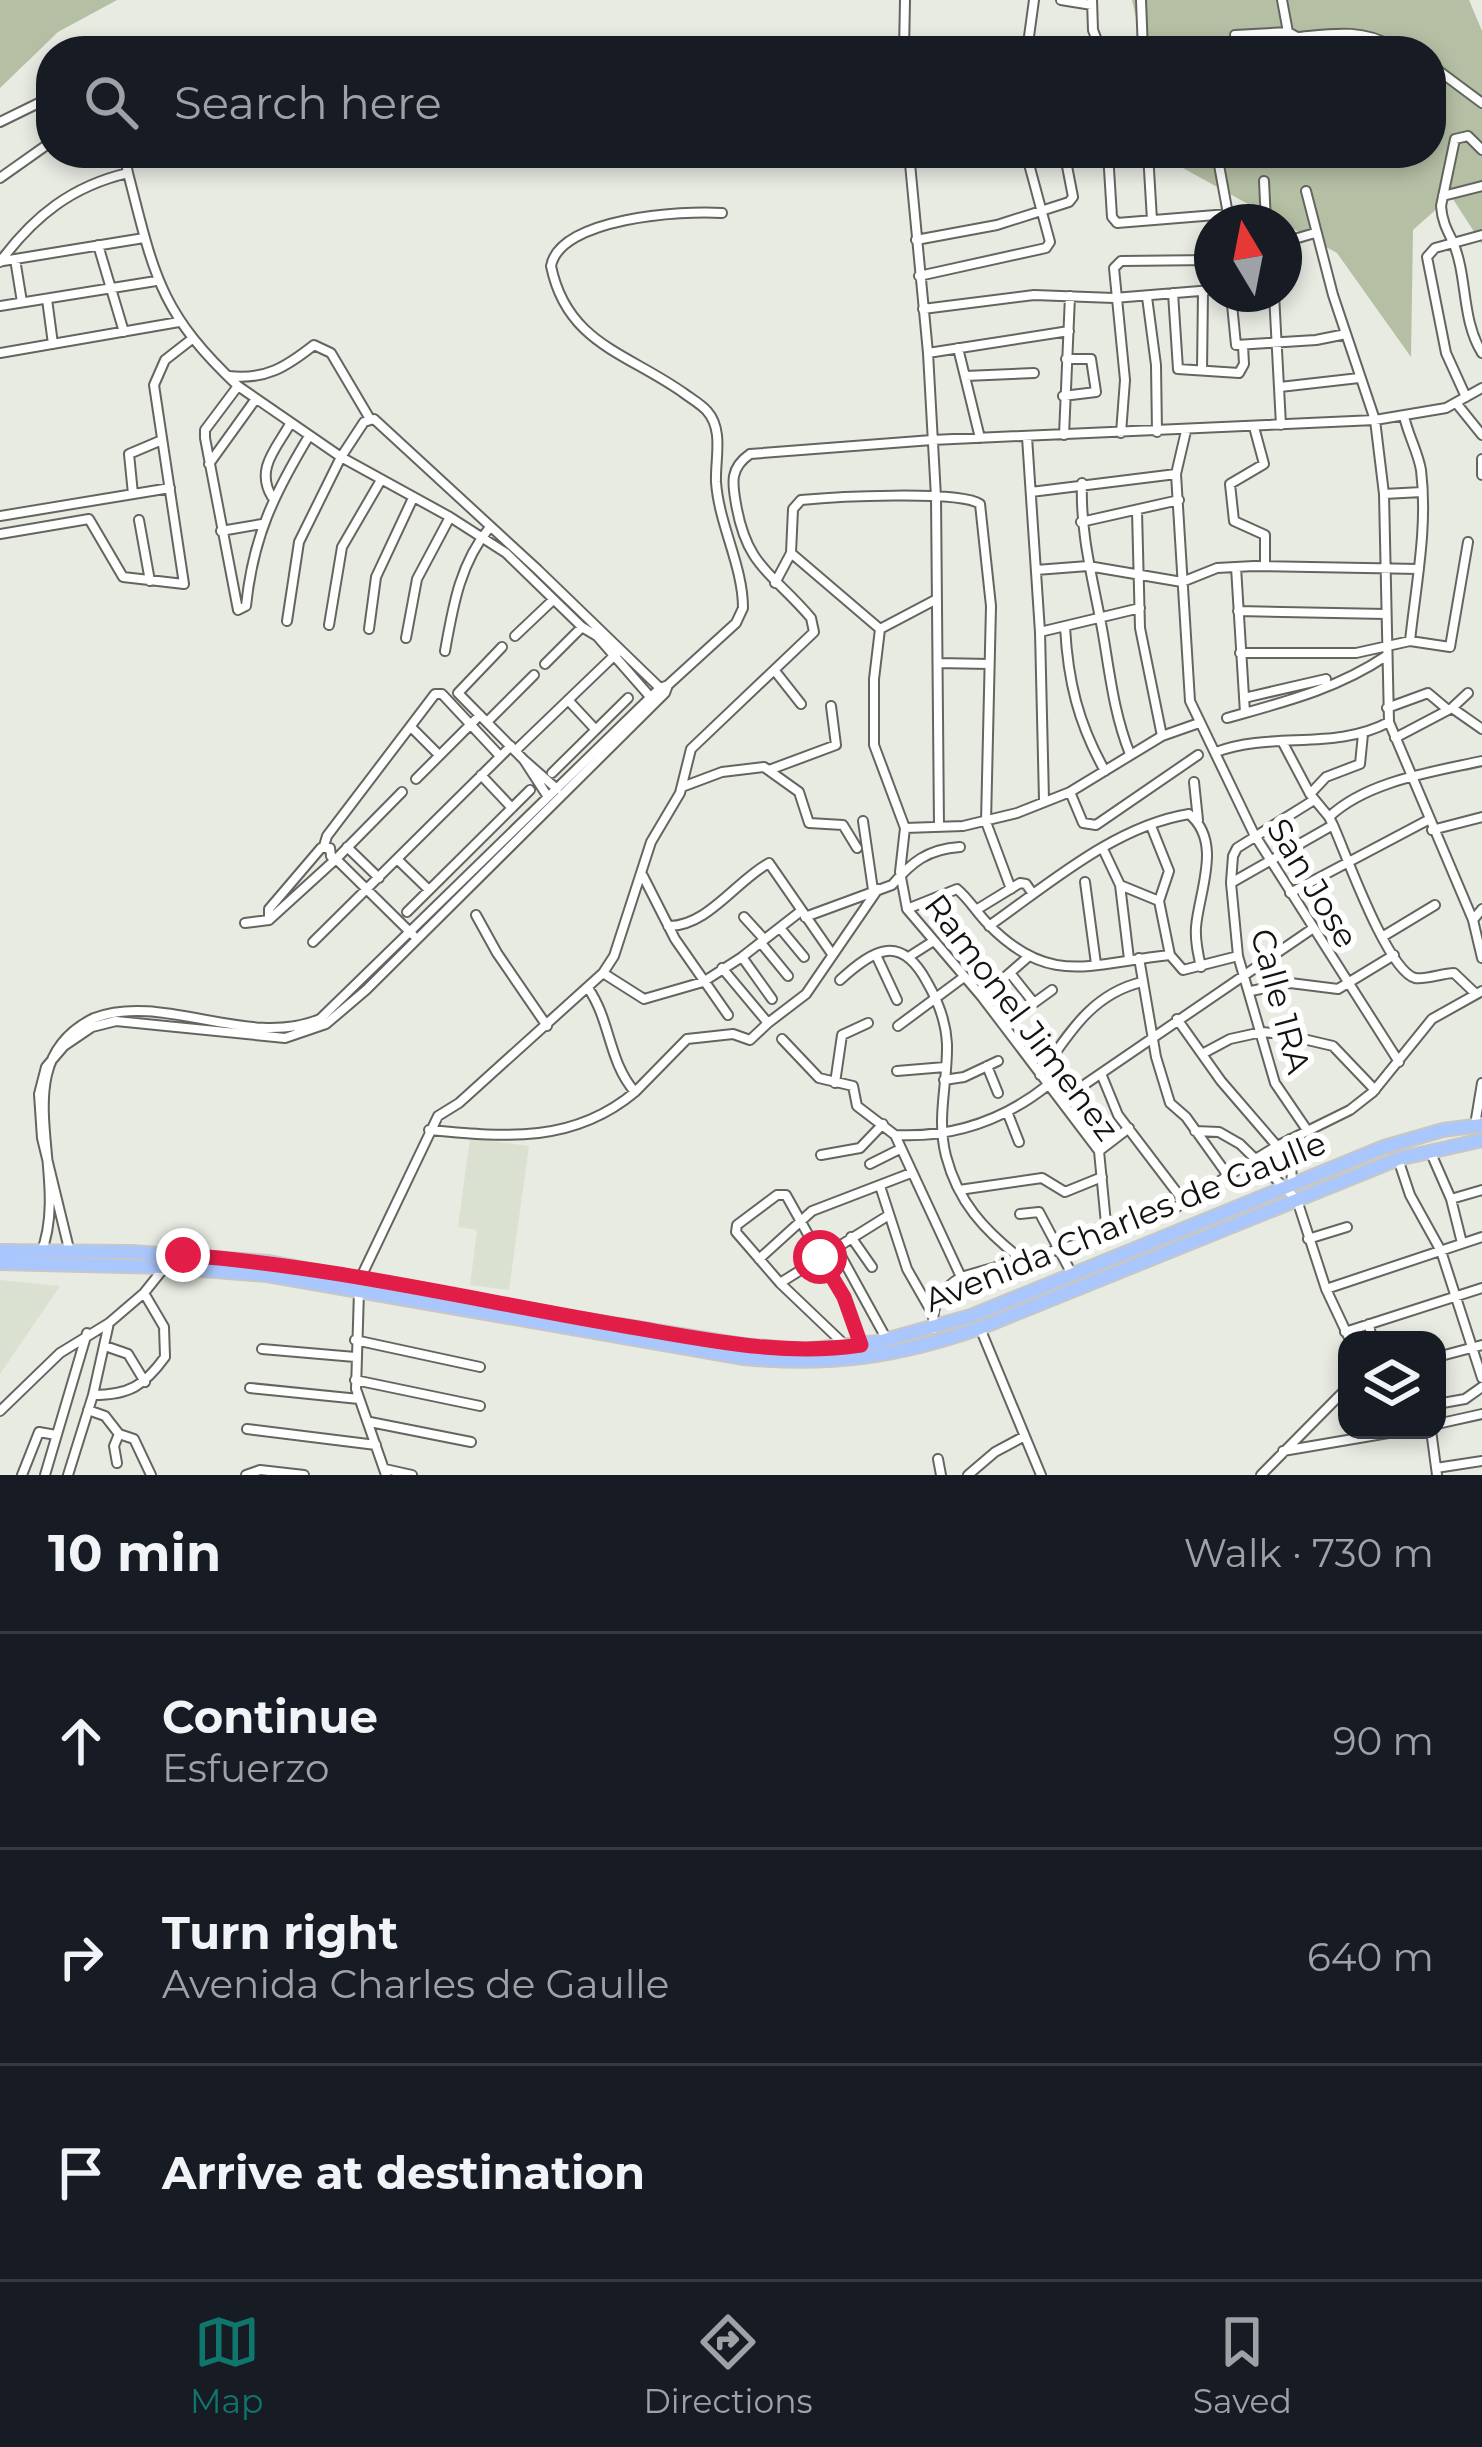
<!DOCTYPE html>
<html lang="en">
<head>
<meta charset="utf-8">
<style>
	body { margin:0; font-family:Montserrat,sans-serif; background:#242831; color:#f1f3f6 }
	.controls { position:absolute; right:36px; bottom:36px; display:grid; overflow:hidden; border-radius:24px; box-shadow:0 6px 18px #0003 }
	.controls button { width:108px; height:108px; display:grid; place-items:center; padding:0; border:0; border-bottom:3px solid #363941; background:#171b24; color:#f1f3f6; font:60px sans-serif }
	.compass { position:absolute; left:1194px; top:204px; width:108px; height:108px; border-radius:50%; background:#171b24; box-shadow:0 6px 18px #0003; rotate:350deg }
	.stop { position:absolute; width:36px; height:36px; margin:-27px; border:9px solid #e11d48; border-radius:50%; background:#fff }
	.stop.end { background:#e11d48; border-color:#fff; box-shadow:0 3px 12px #0008 }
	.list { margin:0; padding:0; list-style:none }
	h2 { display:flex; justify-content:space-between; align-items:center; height:156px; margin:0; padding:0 48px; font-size:51px }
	h2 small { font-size:39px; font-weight:400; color:#9ea1a6 }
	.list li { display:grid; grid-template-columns:78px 1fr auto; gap:36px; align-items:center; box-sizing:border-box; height:216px; padding:0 48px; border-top:3px solid #363941 }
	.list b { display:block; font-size:45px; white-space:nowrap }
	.list p { margin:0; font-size:39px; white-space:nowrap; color:#9ea1a6 }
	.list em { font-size:39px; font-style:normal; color:#9ea1a6 }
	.icon { flex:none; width:66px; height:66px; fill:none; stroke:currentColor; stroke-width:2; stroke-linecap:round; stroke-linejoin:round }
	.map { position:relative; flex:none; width:1482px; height:1475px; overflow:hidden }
	.search { position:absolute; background:#171b24; box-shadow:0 6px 18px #0003; left:36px; right:36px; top:36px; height:132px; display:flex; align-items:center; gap:30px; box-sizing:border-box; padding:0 42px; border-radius:48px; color:#9ea1a6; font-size:45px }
	.sheet { height:804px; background:#171b24 }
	nav { display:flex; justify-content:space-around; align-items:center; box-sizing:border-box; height:168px; border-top:3px solid #363941; background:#171b24; font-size:33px; color:#9ea1a6 }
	nav a { display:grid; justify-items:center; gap:6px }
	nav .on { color:#0f766e }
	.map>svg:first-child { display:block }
</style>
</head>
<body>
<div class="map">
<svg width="1482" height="1475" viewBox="0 0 1482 1475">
	<rect width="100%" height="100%" fill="#e7ebe2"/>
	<path fill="#dae1d1" d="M470 1138 529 1146 509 1290 470 1285 477 1230 458 1227Z
		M0 1280 60 1286 0 1374Z"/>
	<path fill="#b4bfa4" d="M0 0H117L58 32 0 88Z
		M1132 0H1469L1482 31V244L1451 196 1413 230 1411 357 1337 253 1172 162 1170 153H1431V51H1144Z"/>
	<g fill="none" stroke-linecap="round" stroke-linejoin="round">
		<defs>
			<path id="minor" d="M1061 0 1092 5
				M1092 0 1093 30 1101 51
				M1141 0 1143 51
				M1282 0 1288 32 1297 37 1299 51
				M1235 35 1288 32
				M1297 37C1330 34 1362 28 1391 46
				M904 51 905 0
				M1027 51 1034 0
				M1431 65 1482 103
				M0 122 51 97
				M1482 150 1468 136 1455 139 1441 206C1442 221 1447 230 1453 242 1468 278 1461 319 1482 353
				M124 153 128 173
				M909 153 928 353 936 497 939 827
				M1108 153 1112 217 1117 223 1265 211
				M1148 153 1152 220
				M1219 165 1228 214
				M0 178 51 142
				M1264 181 1266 222
				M1306 191 1333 295 1375 420 1384 494 1389 722 1473 920 1482 958
				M1443 196 1482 186
				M916 240 997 225 1069 202 1073 197 1066 161
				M1284 242 1315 233
				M98 245 124 332
				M15 259 22 302
				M3 261 144 238
				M0 262C34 216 72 186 128 173 154 274 159 312 238 386
				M919 276 1046 248 1050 242 1026 153
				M1173 293 1178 369 1239 373 1244 364 1243 346
				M1231 294 1236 345 1316 340 1346 334
				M1274 294 1281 425
				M1147 297 1156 365 1157 432
				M47 299 53 344
				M0 306 156 281
				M923 309 1034 295 1114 298 1212 290
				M958 348 980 438
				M0 353 179 322
				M928 353 1069 331
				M1202 370 1203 292
				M229 376C266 380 286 367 314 345L331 353 370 419
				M965 376 1034 373
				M1280 387 1359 378
				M1063 396 1096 392 1091 359H1066
				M1466 397 1446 353 1427 257 1435 248 1482 235
				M1457 404 1482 435
				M1404 416C1408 435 1418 452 1421 470 1428 527 1416 584 1410 641
				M1254 427 1264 464 1230 484 1234 521 1265 535V566
				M1186 431 1176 474 1190 701 1254 834 1399 1062
				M1121 433 1125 380 1114 268 1121 261 1212 260
				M1064 435 1070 296
				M309 436C274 494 253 537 246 606L238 610 205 438V430L238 386 341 457 450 517 506 553 582 627 597 636 653 700
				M1027 437 1040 632 1044 800
				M1482 459V475
				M209 464 255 400
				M1082 483C1080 536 1094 583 1103 634 1110 675 1114 714 1130 754
				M1031 492 1176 474
				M133 494 129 454 162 440
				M1384 494 1422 492
				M272 497C255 469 276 449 290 424
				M1137 511 1140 628 1162 736
				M0 516 170 488
				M139 520 150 581
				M1081 522 1179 500
				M221 531 262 524
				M0 534 89 519 123 577 184 584 154 385 165 360 192 339
				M791 553 793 509 801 500C832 497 959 490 980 504L991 606 986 822 1011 889
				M1236 567 1245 713
				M1036 570 1088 566 1182 582 1217 568 1254 566 1419 569
				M775 583 791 553 880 629
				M1238 611 1386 614
				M287 621 299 542 341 457 364 422 374 419 538 570 660 688
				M329 625 342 547 381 480
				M1065 627C1068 681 1078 723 1105 771
				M369 629 376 577 413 498
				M880 629 874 679V745L905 828 900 872 907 909 982 997 1099 1151 1107 1234
				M880 629 935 600
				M1040 632 1140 608
				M515 636 553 600
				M406 638 417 579 450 517
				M502 647 458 693 524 760
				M445 651C453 606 460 563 490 527
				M1240 653H1356L1410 641 1450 647 1468 542
				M939 663 989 664
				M545 664 582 627
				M775 671 801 704
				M668 685 736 623 743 608C743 566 719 525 716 482 715 459 724 430 707 411 702 405 692 399 685 394 628 353 567 344 551 266 560 218 682 210 722 213
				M1244 698 1326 679
				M568 700 595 729
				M1453 707 1468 693
				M1387 708 1428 693 1447 709
				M1227 718C1284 702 1337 689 1386 656
				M487 722 534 675
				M411 727 439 755
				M1395 738 1452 708 1482 729
				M1283 743 1310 794 1329 817
				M515 751 618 652
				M1216 752C1272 731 1335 751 1389 722
				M769 770 836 745 831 706
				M552 773 628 698
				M481 775 512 808
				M416 779 480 715
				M1194 782 1198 820
				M682 787 722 772 764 767 799 792 809 823 843 825 857 848
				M402 792 336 859 413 935
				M1070 792 1083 823 1096 825 1198 755
				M1310 794 1326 777 1360 764 1363 734
				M548 797 524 760 557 789
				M863 821 873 890
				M1333 825C1346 854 1387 970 1415 978 1425 980 1443 973 1454 973L1476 994
				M1333 825 1329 817C1367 781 1432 772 1482 761
				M1151 826 1169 871 1159 901
				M905 828 963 826 1017 813 1070 792 1162 736 1199 723
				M1432 830 1482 817
				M324 846 327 836 435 694H442L500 756
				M347 847 379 878
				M1103 849 1120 885 1129 959
				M397 859 429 890
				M643 876 675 939 728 1015
				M1085 882 1096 964
				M1231 882 1233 856 1237 848 1314 800
				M1120 885 1159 901 1170 955 1183 970 1238 956
				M1290 893 1428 820
				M907 909 957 889C969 899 977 913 988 924 1050 988 1091 963 1170 955
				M976 910 1020 883 1026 884 1033 894
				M407 912 530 790
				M476 915 497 953 547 1026
				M744 917 764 939
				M805 917 892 885C911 863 927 849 960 847
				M269 920V909L321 848H330L331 856
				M1473 920 1482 909
				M245 923 269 920 336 859 331 856
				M668 926C707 927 737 880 769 863L832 954
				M989 926C1049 884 1115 826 1189 814 1223 842 1199 891 1196 927 1195 941 1198 954 1201 967
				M780 928 804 957
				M1382 937 1435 905
				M313 942 511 746
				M761 943 788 976
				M876 955 897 1000
				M910 956 932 942
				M742 957 772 999
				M1139 958 1156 1057 1170 1103 1186 1117 1229 1177
				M603 973 644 999 703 982 742 957 801 911
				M1010 973 1034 1003 1052 990
				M840 980C875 948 901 934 927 982 938 1001 946 1022 947 1044 948 1082 936 1118 946 1156 958 1202 984 1230 1021 1259
				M588 988C611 1021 608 1061 635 1092L687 1039 733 1034 750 1040 768 1023 722 968
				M1251 991 1290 983 1338 989 1394 955
				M982 997 1028 957
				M1177 1019 1221 1081 1277 1146
				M768 1023 806 994 878 889
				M898 1026 964 977
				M782 1039 819 1078 853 1086 857 1106 895 1135 961 1277
				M1202 1054 1230 1039 1262 1032 1282 1034 1333 1046 1375 1090
				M987 1066 998 1093
				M897 1071 945 1067
				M1040 1075C1068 1035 1091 994 1142 982
				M1102 1076 1118 1115 1185 1203
				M944 1080 964 1077 998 1061
				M835 1083 842 1035 868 1023
				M1062 1100 1312 929
				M1008 1114 1019 1142
				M1475 1125 1482 1083
				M429 1130C505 1137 573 1144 635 1092
				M1307 1130 1275 1083 1238 956 1231 883 1333 825
				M1195 1131 1219 1132 1240 1144 1297 1200 1326 1289 1350 1340
				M895 1135C953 1138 1004 1120 1048 1085
				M1290 1139 1292 1184
				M1099 1151 1129 1128
				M1430 1151 1451 1199 1462 1243
				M821 1155 860 1148 883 1124
				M1398 1159 1410 1195 1441 1251 1482 1378
				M870 1164 900 1149
				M880 1186 907 1269 931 1311
				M959 1190 1042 1178 1065 1192 1102 1177
				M1451 1199 1482 1190
				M1020 1214 1039 1212 1073 1276
				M851 1237 872 1267
				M1308 1239 1347 1227
				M836 1247 886 1338
				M41 1253C73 1173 0 1064 94 1018 164 992 248 1049 320 1019L660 688 668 685 665 693 366 990 326 1024 285 1038 116 1021 92 1027 64 1046 46 1067 39 1094 42 1138 70 1253
				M759 1259 812 1211 911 1173
				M780 1283 889 1215
				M1326 1289 1482 1237
				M1369 1324 1372 1340
				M980 1328 1041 1475
				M933 1329C932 1303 940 1290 961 1277L1084 1242 1177 1207 1277 1146 1350 1110 1373 1092 1432 1019 1482 991
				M1345 1332 1482 1288
				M355 1340 480 1367
				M105 1346 128 1354 145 1382
				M846 1346 780 1283 736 1232 737 1225 777 1195H786L843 1297 860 1345
				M262 1349 355 1357
				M1437 1357 1482 1345
				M355 1380 480 1406
				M250 1388 359 1399
				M93 1395C129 1395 144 1386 165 1357L164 1327 144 1293
				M1437 1404 1465 1399 1482 1387
				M88 1410 105 1416 119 1434 134 1439 151 1475
				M0 1411 60 1353 109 1323 144 1293 164 1268
				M370 1422 471 1442
				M1437 1424 1482 1414
				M247 1429 376 1445
				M1431 1430 1437 1475
				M1283 1451 1406 1430
				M938 1459 941 1475
				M117 1463 114 1446 119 1434
				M1436 1468 1482 1461
				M385 1469 412 1475
				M22 1475 39 1432 56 1435
				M45 1475 87 1333
				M68 1475 93 1395 109 1323
				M246 1475 260 1470 304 1475
				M386 1475 356 1389 359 1291 361 1277 438 1116 459 1103 603 973 614 956 651 842 680 793 691 749 814 632 811 618C773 573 747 568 736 504 732 482 730 468 750 454L932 440 1375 420 1446 408 1482 388
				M968 1475 995 1452 1023 1437
				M1261 1475 1346 1389"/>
			<path id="primary" d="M0 1251 132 1252 269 1262 482 1303 743 1345 803 1350 878 1342 971 1316 1384 1147 1443 1130 1482 1125
				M0 1263 165 1267 267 1275 744 1358C831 1366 897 1357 980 1328L1398 1159 1482 1140"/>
		</defs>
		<use href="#minor" stroke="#63665e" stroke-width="12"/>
		<use href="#primary" stroke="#c6c7c6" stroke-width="16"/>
		<use href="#minor" stroke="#fff" stroke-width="8"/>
		<use href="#primary" stroke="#a9c7fd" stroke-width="12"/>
	</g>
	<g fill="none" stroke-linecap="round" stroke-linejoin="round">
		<path stroke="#e11d48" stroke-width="15" d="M183 1255C332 1266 478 1301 625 1326 703 1339 782 1357 861 1345L844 1297 820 1257"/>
	</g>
	<g text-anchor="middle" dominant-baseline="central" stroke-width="12" stroke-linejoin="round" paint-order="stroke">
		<g font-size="33" fill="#131411" stroke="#fff">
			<text transform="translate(1313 883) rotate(59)">San Jose</text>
			<text transform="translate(1281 1001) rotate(75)">Calle 1RA</text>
			<text transform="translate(1022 1017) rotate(53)">Ramonel Jimenez</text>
			<text transform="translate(1125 1221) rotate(-22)">Avenida Charles de Gaulle</text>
		</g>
	</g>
</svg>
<div class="controls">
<button><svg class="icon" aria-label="layers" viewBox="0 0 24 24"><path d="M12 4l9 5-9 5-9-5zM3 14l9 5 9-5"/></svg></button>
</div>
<svg class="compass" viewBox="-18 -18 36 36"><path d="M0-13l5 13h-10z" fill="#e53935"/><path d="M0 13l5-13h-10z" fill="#9ea1a6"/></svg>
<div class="stop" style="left:820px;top:1257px"></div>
<div class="stop end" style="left:183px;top:1255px"></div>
<div class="search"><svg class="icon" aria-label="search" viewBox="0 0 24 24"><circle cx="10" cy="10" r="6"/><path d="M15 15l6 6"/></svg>Search here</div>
</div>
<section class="sheet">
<h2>10 min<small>Walk · 730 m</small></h2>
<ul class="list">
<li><svg class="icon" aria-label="ahead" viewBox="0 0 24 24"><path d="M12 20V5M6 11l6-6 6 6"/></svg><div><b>Continue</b><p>Esfuerzo</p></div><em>90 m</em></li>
<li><svg class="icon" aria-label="right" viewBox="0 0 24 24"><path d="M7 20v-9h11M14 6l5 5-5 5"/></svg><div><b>Turn right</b><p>Avenida Charles de Gaulle</p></div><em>640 m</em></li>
<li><svg class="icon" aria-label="arrive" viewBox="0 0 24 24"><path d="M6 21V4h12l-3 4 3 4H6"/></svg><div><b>Arrive at destination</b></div></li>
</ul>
</section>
<nav>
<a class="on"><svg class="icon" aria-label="map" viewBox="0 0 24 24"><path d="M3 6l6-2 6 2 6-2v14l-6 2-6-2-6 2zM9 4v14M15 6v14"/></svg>Map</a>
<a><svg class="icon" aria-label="directions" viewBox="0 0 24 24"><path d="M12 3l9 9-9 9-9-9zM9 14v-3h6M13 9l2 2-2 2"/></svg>Directions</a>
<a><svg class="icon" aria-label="saved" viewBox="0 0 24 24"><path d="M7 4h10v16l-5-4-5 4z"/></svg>Saved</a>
</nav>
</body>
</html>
